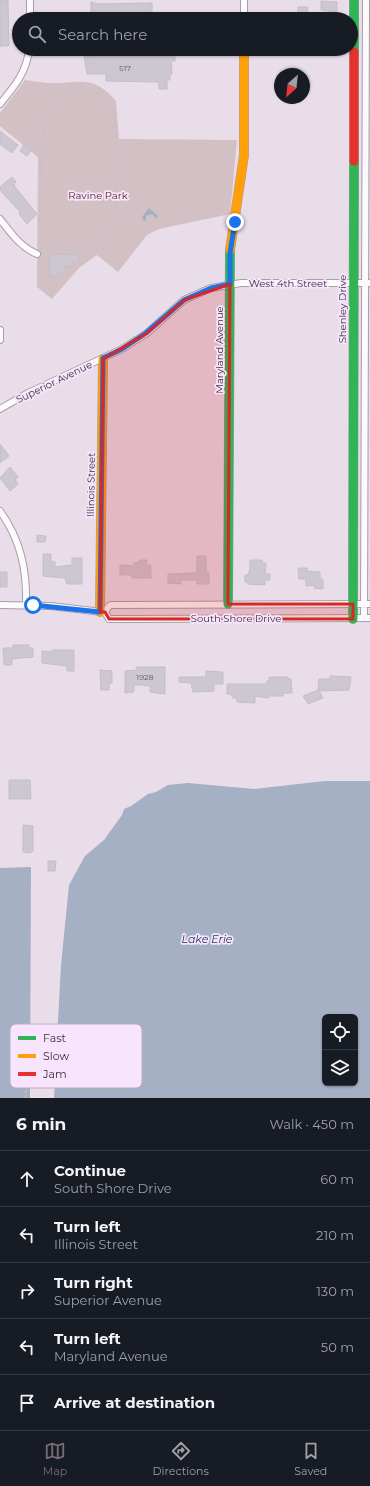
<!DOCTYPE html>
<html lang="en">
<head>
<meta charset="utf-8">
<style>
	body { margin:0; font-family:Montserrat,sans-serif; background:#242831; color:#f1f3f6 }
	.controls { position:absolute; right:12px; bottom:12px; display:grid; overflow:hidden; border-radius:6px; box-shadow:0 1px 3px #0004 }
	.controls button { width:36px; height:36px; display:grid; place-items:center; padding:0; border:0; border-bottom:1px solid #363941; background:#171b24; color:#f1f3f6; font:20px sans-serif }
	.compass { position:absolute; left:274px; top:68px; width:36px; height:36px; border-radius:50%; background:#171b24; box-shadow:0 1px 3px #0004; rotate:207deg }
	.stop { position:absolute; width:12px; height:12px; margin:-9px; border:3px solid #1a73e8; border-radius:50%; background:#fff }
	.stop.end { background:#1a73e8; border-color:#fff; box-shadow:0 1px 4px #0008 }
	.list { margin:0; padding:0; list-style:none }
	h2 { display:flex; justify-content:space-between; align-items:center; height:52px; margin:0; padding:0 16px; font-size:17px }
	h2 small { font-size:13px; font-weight:400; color:#9ea1a6 }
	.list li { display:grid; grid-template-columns:26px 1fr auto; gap:12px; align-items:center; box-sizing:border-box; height:56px; padding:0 16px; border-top:1px solid #363941 }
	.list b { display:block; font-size:15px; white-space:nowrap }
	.list p { margin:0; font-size:13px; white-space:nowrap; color:#9ea1a6 }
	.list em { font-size:13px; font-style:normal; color:#9ea1a6 }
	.icon { flex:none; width:22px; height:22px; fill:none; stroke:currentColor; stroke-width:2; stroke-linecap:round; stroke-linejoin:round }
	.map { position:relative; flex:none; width:370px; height:1098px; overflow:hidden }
	.search { position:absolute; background:#171b24; box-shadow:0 1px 3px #0004; left:12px; right:12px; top:12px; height:44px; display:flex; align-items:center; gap:10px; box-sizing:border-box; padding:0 14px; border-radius:22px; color:#9ea1a6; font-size:15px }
	.sheet { height:332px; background:#171b24 }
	nav { display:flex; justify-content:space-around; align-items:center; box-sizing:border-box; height:56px; border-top:1px solid #363941; background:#171b24; font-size:11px; color:#9ea1a6 }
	nav a { display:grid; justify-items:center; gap:2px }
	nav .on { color:#766d77 }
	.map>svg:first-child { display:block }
</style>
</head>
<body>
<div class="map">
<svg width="370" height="1098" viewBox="0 0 370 1098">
	<rect width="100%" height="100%" fill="#e8dde9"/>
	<path fill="#d3c0c5" d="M25 80C32 81 40 82 47 83 79 84 92 73 116 101L119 139 237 140 230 214 159 229 147 235 118 272 97 255 80 267 52 299 37 287 38 157 0 126V113Z"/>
	<path fill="#a5b0c5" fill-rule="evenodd" d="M149 208 158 216 156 219 152 214 146 216V221L143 220 142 217Z
		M325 781H370V1098H54L61 965 69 885 85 856 104 840 122 815 124 809 131 806 148 794 156 792 168 785 188 783 254 789ZM325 1017H355V1083H325Z
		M31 867 30 1098H0V868Z"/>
	<path fill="#cdc7d2" stroke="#c3bec9" d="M0 0H8L9 46H0Z
		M321 1 337 2V12L321 10Z
		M91 2 98 4 152 3V19H91Z
		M298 7H308L307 14H298Z
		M93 49H149V51L166 52V49H175V61H171L172 74H170V80H167V89H159V82L106 81V74H87L84 56 94 57Z
		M0 131 18 145 12 153 0 144Z
		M24 145 31 151 27 156 20 151Z
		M12 177 16 182 14 183 15 187 37 214 27 224 19 214 20 212 0 190V187Z
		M50 254 79 255V262H72V266H65V271L50 277Z
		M0 444 9 456 0 463Z
		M10 467 18 477 15 479 18 484 10 491 0 478Z
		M37 535 46 536 45 542H37Z
		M43 554H51V562H55V567L72 565V558H82V584H67L65 578 43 576Z
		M197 556H206V572L209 573V584H197V580H181V584L168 583V574L197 573Z
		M140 560H147L146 565H151V578H132V575H120V565L132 566 134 565V563L139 562Z
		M250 560H262V563H266L265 574H270V580H265V585L248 584V582H245V575H248L250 569Z
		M298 568H307V571L320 572V579H323V589L314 588 315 585 306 586V579H299Z
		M0 572H7V587H0Z
		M13 645H29V648H33V657L12 659V665H4L3 648H13Z
		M52 650H74V671H67V666L42 663V651L52 652Z
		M136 667H165V694L150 692V686L142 685H134V692L125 693V671L137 670Z
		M100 670 112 671V683H109V690H101Z
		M206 671 223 672V684H214V691L193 692 191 683 179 682V677H206Z
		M330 676 351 677 349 690 319 691 323 698 308 704 303 696 318 690 319 679H330Z
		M271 677H288V679H291L292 693H283V696H269V698L255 696V703L237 702V698H233L231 694H227V684H267V681H269V678Z
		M9 780H30L31 799H9Z
		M23 825 33 826V851L30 853 23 852Z
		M48 861H56L55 871H48Z"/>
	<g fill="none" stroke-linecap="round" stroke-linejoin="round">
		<defs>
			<path id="street" d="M30 0V19
				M244 0V19
				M0 104C14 87 27 72 29 49
				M0 219C11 233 20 247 37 254
				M0 330V340
				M0 409 28 393 122 349 147 333 184 300 211 288 241 283H370
				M0 511C21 540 27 571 26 605
				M370 604 111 605 109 606 105 612 109 619 370 618
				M0 605 51 606 102 612
				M364 618 366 0"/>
			<path id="fast" d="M354 52V0
				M228 604 230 250
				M353 619 354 161"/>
			<path id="slow" d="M230 250 244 155V49
				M100 612 103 359"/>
			<path id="jam" d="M354 161V52"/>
		</defs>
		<use href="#street" stroke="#a79ea8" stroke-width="8"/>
		<use href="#fast" stroke="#a79ea8" stroke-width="10"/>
		<use href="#slow" stroke="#a79ea8" stroke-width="10"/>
		<use href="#jam" stroke="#a79ea8" stroke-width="10"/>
		<path stroke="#c4c1c6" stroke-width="1.5" stroke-dasharray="3 2" stroke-linecap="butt" d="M82 88C94 91 107 96 112 108 120 124 116 191 116 213 114 226 112 238 100 246 84 258 54 248 44 232 42 229 41 225 40 221 41 194 38 115 54 98 62 89 72 88 82 88Z
			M26 1098V1075H30"/>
		<use href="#street" stroke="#fcfafc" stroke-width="6"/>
		<use href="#fast" stroke="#30b455" stroke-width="9"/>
		<use href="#slow" stroke="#ff9f0a" stroke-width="9"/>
		<use href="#jam" stroke="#e5322d" stroke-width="9"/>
	</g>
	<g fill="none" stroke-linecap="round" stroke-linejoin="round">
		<path stroke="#1a73e8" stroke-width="5" d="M33 605 100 612 103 358 122 349 146 333 184 300 211 288 230 284V253L235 222"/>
	</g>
	<path fill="#d62828" fill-opacity="0.2" stroke="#d62828" stroke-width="3" stroke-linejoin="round" d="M230 284 228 604H353V619H109L105 612H100L103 359 147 333 184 300Z"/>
	<g text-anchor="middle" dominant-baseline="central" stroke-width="3.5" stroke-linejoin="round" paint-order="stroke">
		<g font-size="8" fill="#605962">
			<text x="125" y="68">517</text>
			<text x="145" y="677">1928</text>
		</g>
		<g font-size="10" fill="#4f1d1d" stroke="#f8e4fd">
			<text x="98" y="195">Ravine Park</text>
		</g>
		<g font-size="10" fill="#38313a" stroke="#f8e4fd">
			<text x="288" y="283">West 4th Street</text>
			<text transform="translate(342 309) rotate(-90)">Shenley Drive</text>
			<text transform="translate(219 350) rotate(-90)">Maryland Avenue</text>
			<text transform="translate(54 382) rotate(-26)">Superior Avenue</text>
			<text transform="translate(91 485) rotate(-89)">Illinois Street</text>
			<text x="236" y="618">South Shore Drive</text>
		</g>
		<g font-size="11" font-style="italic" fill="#1b375d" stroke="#f8e4fd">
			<text x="207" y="939">Lake Erie</text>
		</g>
	</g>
	<rect x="10" y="1024" width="132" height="64" rx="6" fill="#f8e4fd" stroke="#beaec2" stroke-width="1"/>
	<rect x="18" y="1036" width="18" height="4" fill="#30b455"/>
	<rect x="18" y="1054" width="18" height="4" fill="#ff9f0a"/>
	<rect x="18" y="1072" width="18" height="4" fill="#e5322d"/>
	<g font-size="11" fill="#38313a">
		<text x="43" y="1042">Fast</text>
		<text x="43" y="1060">Slow</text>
		<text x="43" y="1078">Jam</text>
	</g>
</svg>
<div class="controls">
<button><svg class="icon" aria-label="locate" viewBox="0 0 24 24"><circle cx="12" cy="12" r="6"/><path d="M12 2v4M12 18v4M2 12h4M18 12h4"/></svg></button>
<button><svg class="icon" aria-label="layers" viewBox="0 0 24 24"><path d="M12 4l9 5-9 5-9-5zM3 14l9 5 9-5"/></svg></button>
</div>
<svg class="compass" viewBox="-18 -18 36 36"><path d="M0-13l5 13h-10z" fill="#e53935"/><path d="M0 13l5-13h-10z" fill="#9ea1a6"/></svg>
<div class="stop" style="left:33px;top:605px"></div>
<div class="stop end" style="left:235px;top:222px"></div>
<div class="search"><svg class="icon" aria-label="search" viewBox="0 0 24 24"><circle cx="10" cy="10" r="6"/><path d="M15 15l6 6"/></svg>Search here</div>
</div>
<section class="sheet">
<h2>6 min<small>Walk · 450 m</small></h2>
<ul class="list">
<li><svg class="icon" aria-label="ahead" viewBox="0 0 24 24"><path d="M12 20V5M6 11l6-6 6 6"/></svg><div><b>Continue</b><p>South Shore Drive</p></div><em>60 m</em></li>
<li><svg class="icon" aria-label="left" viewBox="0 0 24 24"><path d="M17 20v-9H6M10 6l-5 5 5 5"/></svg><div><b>Turn left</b><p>Illinois Street</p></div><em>210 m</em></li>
<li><svg class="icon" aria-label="right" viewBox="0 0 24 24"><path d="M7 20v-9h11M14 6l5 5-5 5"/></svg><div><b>Turn right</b><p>Superior Avenue</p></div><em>130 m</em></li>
<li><svg class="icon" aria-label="left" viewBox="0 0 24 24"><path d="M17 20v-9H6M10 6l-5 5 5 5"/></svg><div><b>Turn left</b><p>Maryland Avenue</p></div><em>50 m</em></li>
<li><svg class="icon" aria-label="arrive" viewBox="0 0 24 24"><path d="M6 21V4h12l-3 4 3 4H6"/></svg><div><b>Arrive at destination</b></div></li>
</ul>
</section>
<nav>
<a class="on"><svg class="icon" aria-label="map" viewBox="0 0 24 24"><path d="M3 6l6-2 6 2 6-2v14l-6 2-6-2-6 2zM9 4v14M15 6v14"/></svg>Map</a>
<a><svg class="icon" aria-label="directions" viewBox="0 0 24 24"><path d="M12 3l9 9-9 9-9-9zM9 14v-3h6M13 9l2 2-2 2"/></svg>Directions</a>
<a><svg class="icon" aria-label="saved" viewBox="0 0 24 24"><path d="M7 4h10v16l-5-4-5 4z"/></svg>Saved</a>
</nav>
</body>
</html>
